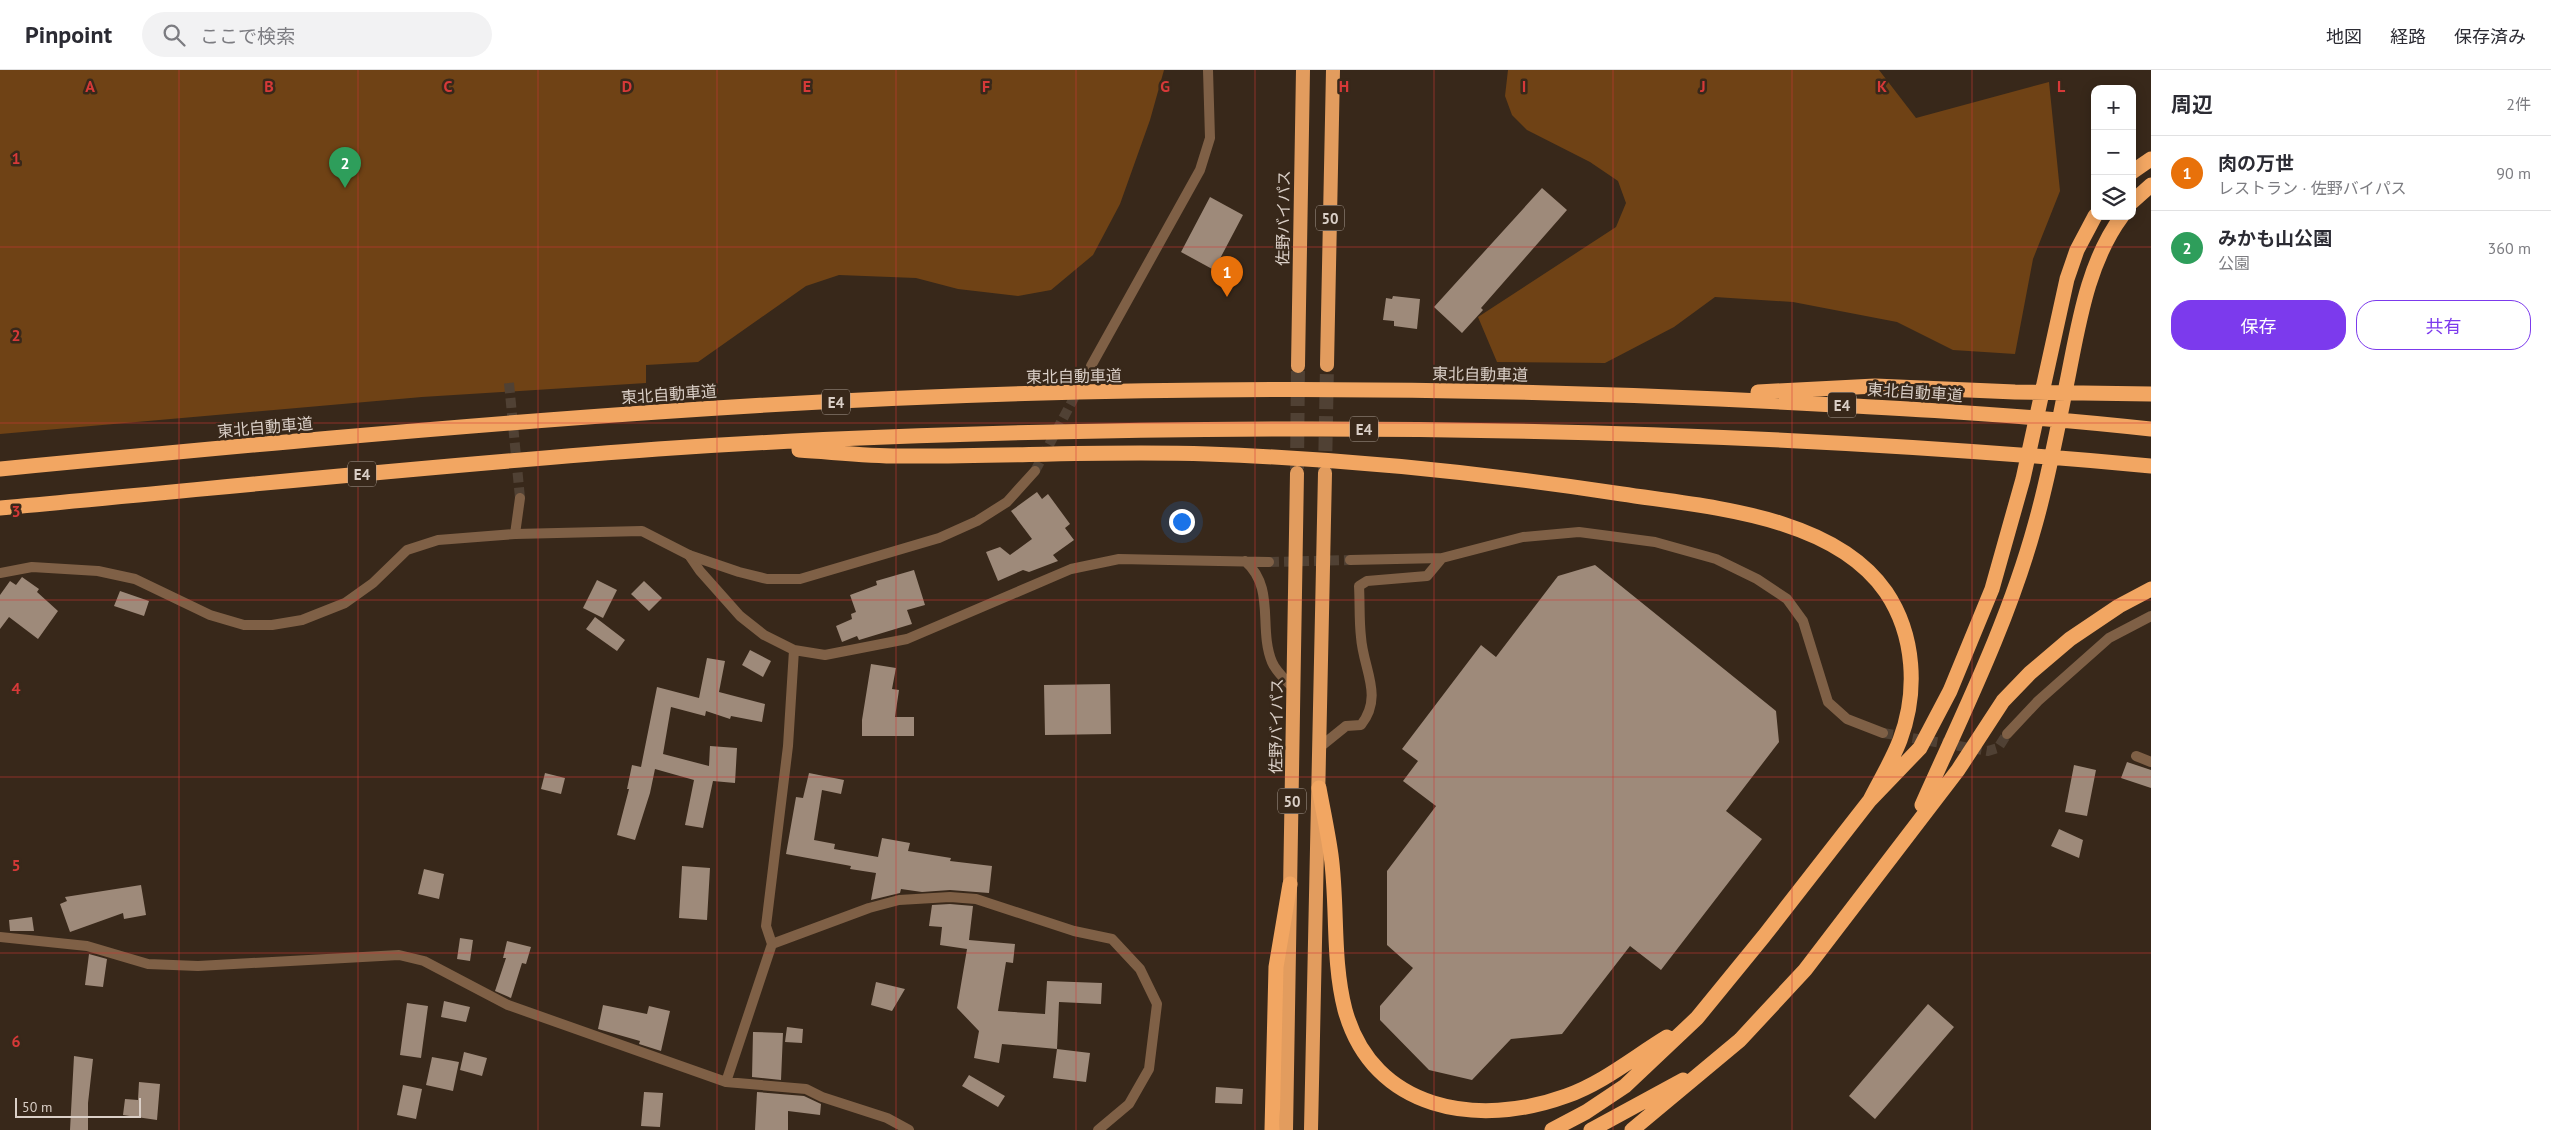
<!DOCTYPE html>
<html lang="ja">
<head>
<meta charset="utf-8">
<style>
	body { margin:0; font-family:"PT Sans","Noto Sans JP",sans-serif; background:#f2f2f3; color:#2b2b33 }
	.controls { position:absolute; right:15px; top:15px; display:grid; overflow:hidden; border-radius:10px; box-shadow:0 2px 12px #0003 }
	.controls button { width:45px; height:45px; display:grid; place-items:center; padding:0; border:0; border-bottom:1px solid #e1e1e2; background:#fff; color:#2b2b33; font:25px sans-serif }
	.scale { position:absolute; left:15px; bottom:12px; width:126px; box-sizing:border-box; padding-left:5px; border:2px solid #dacfc7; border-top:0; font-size:14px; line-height:18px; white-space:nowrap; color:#dacfc7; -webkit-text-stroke:4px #38281a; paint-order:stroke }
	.you { position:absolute; left:1181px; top:451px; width:18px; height:18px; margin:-12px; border:4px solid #fff; border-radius:50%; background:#1a73e8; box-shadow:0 0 0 8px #1a73e833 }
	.badge { display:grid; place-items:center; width:32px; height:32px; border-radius:50%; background:#7c3aed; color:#fff; font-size:16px; font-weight:700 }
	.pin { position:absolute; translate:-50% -41px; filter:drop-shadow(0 1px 2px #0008) }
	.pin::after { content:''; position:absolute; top:26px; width:18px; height:15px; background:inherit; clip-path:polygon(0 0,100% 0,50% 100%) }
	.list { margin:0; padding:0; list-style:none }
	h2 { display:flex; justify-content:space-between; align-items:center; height:65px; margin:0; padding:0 20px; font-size:21px }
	h2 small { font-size:16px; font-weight:400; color:#7c7c81 }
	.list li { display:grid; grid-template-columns:32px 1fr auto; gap:15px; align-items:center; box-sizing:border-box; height:75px; padding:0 20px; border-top:1px solid #e1e1e2 }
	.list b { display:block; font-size:19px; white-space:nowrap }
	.list p { margin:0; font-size:16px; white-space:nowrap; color:#7c7c81 }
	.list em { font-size:16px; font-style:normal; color:#7c7c81 }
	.actions { display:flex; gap:10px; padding:15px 20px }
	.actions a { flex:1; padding:11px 0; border:1px solid #7c3aed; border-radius:20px; text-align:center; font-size:18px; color:#7c3aed }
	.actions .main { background:#7c3aed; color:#fff }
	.icon { flex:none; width:28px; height:28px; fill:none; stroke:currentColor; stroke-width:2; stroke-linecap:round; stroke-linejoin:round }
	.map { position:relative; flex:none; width:2151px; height:1060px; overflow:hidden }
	header { display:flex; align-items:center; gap:30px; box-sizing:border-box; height:70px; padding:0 25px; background:#fff; border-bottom:1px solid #e1e1e2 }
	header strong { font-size:24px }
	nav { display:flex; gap:28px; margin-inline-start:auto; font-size:18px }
	.search { width:350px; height:45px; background:#f2f2f3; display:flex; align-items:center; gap:12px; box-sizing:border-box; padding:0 18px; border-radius:28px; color:#7c7c81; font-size:19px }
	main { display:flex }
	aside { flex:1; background:#fff }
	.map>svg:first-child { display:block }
</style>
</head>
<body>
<header>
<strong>Pinpoint</strong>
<div class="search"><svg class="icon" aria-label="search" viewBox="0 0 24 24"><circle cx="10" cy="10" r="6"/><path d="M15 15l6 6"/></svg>ここで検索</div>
<nav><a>地図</a><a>経路</a><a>保存済み</a></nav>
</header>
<main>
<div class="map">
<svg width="2151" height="1060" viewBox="0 0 2151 1060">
	<rect width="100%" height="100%" fill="#38281a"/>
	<path fill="#6f4215" d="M0 0H1164L1150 50 1120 134 1093 185 1051 220 1018 226 958 219 916 208 839 205 806 216 698 292 646 295V313L422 327 0 364Z
		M1508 0H1879L1916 48 2049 12 2060 121 2033 189 2015 284 1953 280 1897 252 1793 232 1715 227 1674 257 1605 293 1497 292 1478 247 1616 157 1626 133 1618 111 1590 92 1527 60 1512 45 1505 26Z"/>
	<path fill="#9e8a7a" d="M1542 118 1567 140 1481 238 1483 240 1462 263 1434 237Z
		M1210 127 1243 145 1214 200 1181 182Z
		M1393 226 1420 229 1417 259 1394 256V251L1383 250 1386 228 1392 229Z
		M1037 422 1042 429 1048 424 1070 454 1065 458 1074 470 1053 485 1058 491 1029 502 1023 500 998 511 986 482 1000 477 1010 485 1032 469 1011 441Z
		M1595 495 1776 641 1779 672 1726 741 1762 769 1661 900 1630 876 1562 964 1511 969 1472 1010 1429 1000 1380 950V936L1413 898 1387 875V801L1436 736 1403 711 1418 691 1402 679 1481 575 1496 587 1558 506Z
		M914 500 925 535 907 540 912 554 859 570 857 566 842 572 836 556 852 549 851 544 856 542 850 525 877 515 876 511Z
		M22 507 39 519 37 522 58 541 38 569 9 547 0 559V525L10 511 16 515Z
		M597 510 617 520 603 548 583 538Z
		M644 511 662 528 649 541 631 524Z
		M120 521 149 531 144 546 114 536Z
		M595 547 625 570 617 581 586 559Z
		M750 580 771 591 763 607 742 595Z
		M707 588 725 591 719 622 765 634 762 652 731 646 730 649 706 641 705 646 671 637 663 684 709 696 710 676 737 678 735 713 713 711 703 758 685 755 694 710 655 699 650 723 635 770 617 765 629 719H627L632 695 641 697 657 617 699 628Z
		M871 594 896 598 892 619 899 620 895 647H914V666H862V650Z
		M1110 614 1111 664 1045 665 1044 615Z
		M2127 692 2151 700V718L2121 708Z
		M2074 695 2096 700 2087 746 2065 742Z
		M545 703 565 708 561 724 541 719Z
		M809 703 844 710 841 724 822 720 814 770 835 774 834 779 878 787 882 768 910 773 908 781 951 788 950 791 992 796 989 823 950 820 922 822 901 819 900 823 871 830 876 803 850 799 851 796 786 784 796 727 803 728Z
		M2059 759 2083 770 2079 788 2051 776Z
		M682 796 710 798 707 850 679 848Z
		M424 799 444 804 439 829 418 824Z
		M141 815 146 845 124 849 123 843 70 862 60 834 67 831 65 827Z
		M950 834 973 836 969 870 1015 874 1013 893 1006 892 998 941 1045 944 1047 911 1102 913 1101 934 1059 932 1057 979 1002 974 999 993 974 988 979 961 957 938 967 879 940 875 942 857 929 856 932 835Z
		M32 847 34 861H10L9 850Z
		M460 868 473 870 470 891 457 889Z
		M507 871 531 877 526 894 522 893 511 928 495 921 506 888H503Z
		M89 884 107 889 103 917 85 915Z
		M876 912 905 919 892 941 871 935Z
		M444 931 470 937 466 952 441 947Z
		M407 933 428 936 421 988 400 985Z
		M1928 934 1954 957 1875 1049 1849 1026Z
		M603 935 647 944 649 936 670 941 661 981 639 974 640 971 598 959Z
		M787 957 803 959 802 973 785 972Z
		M753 962 783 963 781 1010 752 1007Z
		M1057 979 1090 983 1086 1012 1053 1008Z
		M464 982 487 988 482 1006 460 1000Z
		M74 986 93 989 88 1033V1060H70Z
		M432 987 459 992 453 1021 426 1015Z
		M969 1005 1005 1026 998 1037 962 1016Z
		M139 1012 160 1014 157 1050 123 1045 125 1029 138 1030Z
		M403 1015 422 1019 416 1049 397 1045Z
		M1216 1017 1243 1019 1242 1034 1215 1033Z
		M644 1022 663 1023 660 1057 641 1056Z
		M757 1022 804 1026 821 1034 820 1045 788 1041V1060H755Z"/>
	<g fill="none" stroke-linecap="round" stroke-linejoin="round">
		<path stroke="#504134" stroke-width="10" stroke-dasharray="10 5" stroke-linecap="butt" d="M509 313 520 428
			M1035 401 1091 296
			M1269 492 1350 490
			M1883 663 1988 681 1998 678 2007 664"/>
		<path stroke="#504134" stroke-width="14" stroke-dasharray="14 7" stroke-linecap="butt" d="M1297 399 1298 296
			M1325 402 1327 295"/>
		<path stroke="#7f6046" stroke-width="10" d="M1091 296 1200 100 1210 68 1208 0
			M515 464 520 428
			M689 485 700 501 740 546 764 565 794 580 825 585 907 569 1071 499 1119 489 1269 492
			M1350 490 1442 488 1523 467 1579 462 1655 472 1716 489 1757 509 1787 529 1803 551 1828 632 1847 649 1883 663
			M1245 491C1276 518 1258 558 1272 592 1276 602 1287 611 1294 619
			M2007 664 2038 631 2109 568 2151 546
			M1320 677 1346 656 1361 655C1384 626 1363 599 1361 567 1359 550 1360 533 1359 516L1367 511 1427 506 1442 488
			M2136 686 2151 692
			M0 867 87 876 148 894 198 896 399 885 424 891 508 935 726 1012 806 1019 822 1027 887 1048 909 1060
			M772 874 869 838 899 830 950 827 976 829 1074 861 1112 869 1140 899 1157 934 1149 999 1129 1034 1098 1060
			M726 1012 772 874 766 856 788 676 794 580"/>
		<path stroke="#7f6046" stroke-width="10" d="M0 503 32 497 98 501 135 509 210 545 244 555H272L302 550 345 533 373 513 407 480 438 470 515 464 642 461 689 485 739 502 767 509H800L939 468 977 451 1007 432 1035 401"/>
		<path stroke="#e29c5e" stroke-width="14" d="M1327 295 1333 0
			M1298 296 1303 0
			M1286 1060 1297 403
			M1311 1060 1325 403"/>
		<path stroke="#f2a662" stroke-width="15" d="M2132 102 2151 89
			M2132 132 2151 115
			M1758 322 1875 316 2015 322 2151 324
			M799 380C832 382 866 386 899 386 1002 387 1105 380 1208 384 1347 389 1485 403 1622 424 1707 437 1833 445 1886 522 1915 565 1918 622 1900 670 1892 691 1880 710 1870 730
			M0 399C219 378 438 357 658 342 1011 317 1366 313 1719 329 1863 336 2007 343 2151 359
			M0 438C219 418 438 395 658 379 863 365 1069 360 1275 359 1567 358 1860 369 2151 396
			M1319 718C1323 740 1328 763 1331 785 1338 837 1332 890 1345 940 1373 1041 1478 1058 1566 1026 1603 1013 1634 987 1667 967
			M1922 735C1963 643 2008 553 2035 455 2049 406 2058 356 2068 307 2079 252 2088 192 2122 146
			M1272 1060 1276 897 1290 814
			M1552 1060 1586 1042 1625 1016 1697 948 1764 866 1870 730 1920 678 1950 621 1992 519 2023 409 2067 209 2077 180 2095 146
			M1591 1060 1683 1010
			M1632 1060 1740 970 1805 900 1958 700 2003 631 2030 603 2070 569 2119 536 2151 519"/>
	</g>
	<path fill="none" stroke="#d63938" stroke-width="1" stroke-opacity="0.55" d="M179 0V1060M358 0V1060M538 0V1060M717 0V1060M896 0V1060M1076 0V1060M1255 0V1060M1434 0V1060M1613 0V1060M1792 0V1060M1972 0V1060M0 177H2151M0 353H2151M0 530H2151M0 707H2151M0 883H2151"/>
	<g text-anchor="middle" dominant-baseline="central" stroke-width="5" stroke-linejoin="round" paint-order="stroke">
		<g fill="#38281a" stroke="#a99d93" stroke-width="1">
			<rect x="1316" y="135.5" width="28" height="25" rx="4"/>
			<rect x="822" y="319.5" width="28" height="25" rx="4"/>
			<rect x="1828" y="322.5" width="28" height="25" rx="4"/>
			<rect x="1350" y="346.5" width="28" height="25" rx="4"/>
			<rect x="348" y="391.5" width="28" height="25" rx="4"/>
			<rect x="1278" y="718.5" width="28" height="25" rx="4"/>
		</g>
		<g font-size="15" font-weight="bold" fill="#dacfc7">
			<text x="1330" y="148">50</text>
			<text x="836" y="332">E4</text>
			<text x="1842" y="335">E4</text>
			<text x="1364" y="359">E4</text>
			<text x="362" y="404">E4</text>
			<text x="1292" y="731">50</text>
		</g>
		<g font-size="16" fill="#dacfc7" stroke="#38281a">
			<text transform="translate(1283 148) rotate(-89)">佐野バイパス</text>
			<text transform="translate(1480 304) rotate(1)">東北自動車道</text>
			<text transform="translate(1074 306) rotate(-1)">東北自動車道</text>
			<text transform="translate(1915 322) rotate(4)">東北自動車道</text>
			<text transform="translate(669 324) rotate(-4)">東北自動車道</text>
			<text transform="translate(265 357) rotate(-5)">東北自動車道</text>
			<text transform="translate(1276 656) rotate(-89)">佐野バイパス</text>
		</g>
	</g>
	<g font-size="16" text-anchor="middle" font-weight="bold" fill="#d63938" stroke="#38281a" stroke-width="5" stroke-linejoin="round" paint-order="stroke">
		<text x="90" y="22">A</text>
		<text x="269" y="22">B</text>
		<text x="448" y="22">C</text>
		<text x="627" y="22">D</text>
		<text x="807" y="22">E</text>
		<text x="986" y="22">F</text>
		<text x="1165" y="22">G</text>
		<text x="1344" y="22">H</text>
		<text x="1524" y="22">I</text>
		<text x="1703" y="22">J</text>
		<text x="1882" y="22">K</text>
		<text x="2061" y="22">L</text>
		<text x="16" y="94">1</text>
		<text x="16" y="271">2</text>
		<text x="16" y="447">3</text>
		<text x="16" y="624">4</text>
		<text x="16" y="801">5</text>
		<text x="16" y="977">6</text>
	</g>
</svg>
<div class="controls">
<button>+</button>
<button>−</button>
<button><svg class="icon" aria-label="layers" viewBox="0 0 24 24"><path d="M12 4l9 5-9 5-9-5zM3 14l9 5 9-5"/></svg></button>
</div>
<div class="scale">50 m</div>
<div class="you"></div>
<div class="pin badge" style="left:1227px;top:227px;background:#e8710a">1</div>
<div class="pin badge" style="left:345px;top:118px;background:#2e9e5b">2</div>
</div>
<aside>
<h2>周辺<small>2件</small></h2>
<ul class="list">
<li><span class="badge" style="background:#e8710a">1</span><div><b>肉の万世</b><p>レストラン · 佐野バイパス</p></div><em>90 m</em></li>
<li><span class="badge" style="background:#2e9e5b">2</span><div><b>みかも山公園</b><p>公園</p></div><em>360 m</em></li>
</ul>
<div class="actions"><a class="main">保存</a><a>共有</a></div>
</aside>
</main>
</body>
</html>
